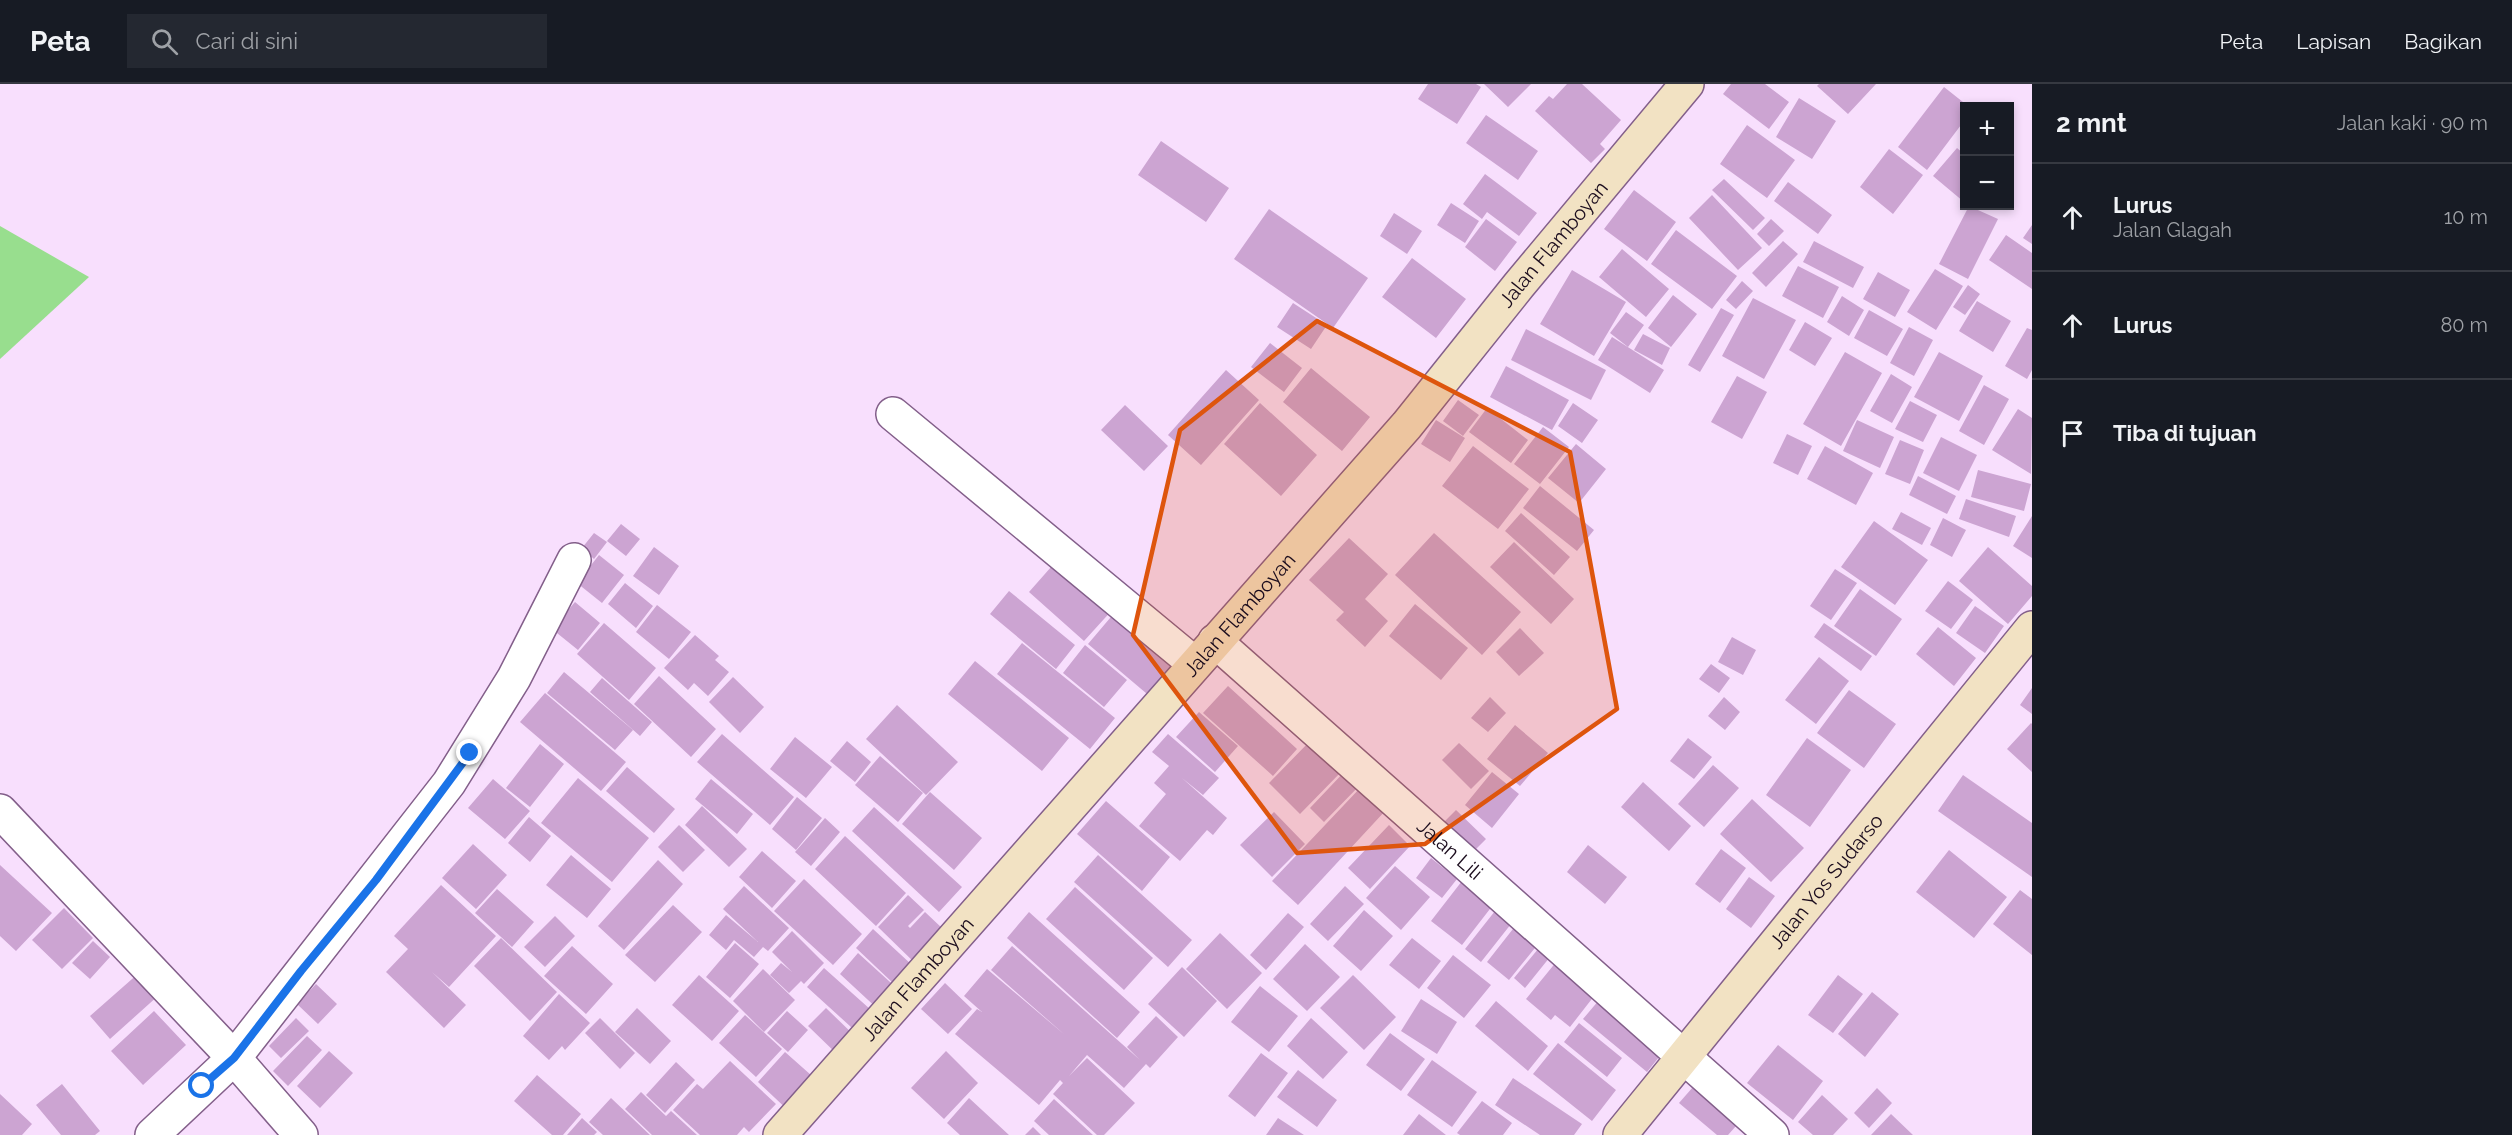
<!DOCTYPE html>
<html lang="id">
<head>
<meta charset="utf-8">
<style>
	body { margin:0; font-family:Raleway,sans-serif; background:#242831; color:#f1f3f6 }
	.controls { position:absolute; right:18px; top:18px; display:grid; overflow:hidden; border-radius:0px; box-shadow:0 3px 9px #0003 }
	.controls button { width:54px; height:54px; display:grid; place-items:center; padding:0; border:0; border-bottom:2px solid #363941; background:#171b24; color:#f1f3f6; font:30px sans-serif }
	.stop { position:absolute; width:18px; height:18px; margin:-14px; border:4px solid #1a73e8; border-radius:50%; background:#fff }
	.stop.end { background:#1a73e8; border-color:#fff; box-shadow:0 2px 6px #0008 }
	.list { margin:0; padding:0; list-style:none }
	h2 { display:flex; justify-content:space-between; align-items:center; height:78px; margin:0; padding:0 24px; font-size:26px }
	h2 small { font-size:20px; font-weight:400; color:#9ea1a6 }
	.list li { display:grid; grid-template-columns:39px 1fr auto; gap:18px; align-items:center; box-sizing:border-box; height:108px; padding:0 24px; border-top:2px solid #363941 }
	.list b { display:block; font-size:22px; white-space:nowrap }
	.list p { margin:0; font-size:20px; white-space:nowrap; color:#9ea1a6 }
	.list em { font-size:20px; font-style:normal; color:#9ea1a6 }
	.icon { flex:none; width:33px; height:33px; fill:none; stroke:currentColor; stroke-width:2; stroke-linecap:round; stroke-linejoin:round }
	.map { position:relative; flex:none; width:2032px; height:1051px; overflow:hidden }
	header { display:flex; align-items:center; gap:36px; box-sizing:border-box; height:84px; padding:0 30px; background:#171b24; border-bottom:2px solid #363941 }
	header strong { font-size:28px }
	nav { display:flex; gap:33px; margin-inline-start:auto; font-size:21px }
	.search { width:420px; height:54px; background:#242831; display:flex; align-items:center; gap:15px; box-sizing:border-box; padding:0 21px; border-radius:0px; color:#9ea1a6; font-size:22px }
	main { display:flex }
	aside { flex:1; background:#171b24 }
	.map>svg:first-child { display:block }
</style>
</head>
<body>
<header>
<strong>Peta</strong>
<div class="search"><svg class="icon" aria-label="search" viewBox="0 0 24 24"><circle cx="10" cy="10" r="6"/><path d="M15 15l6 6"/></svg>Cari di sini</div>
<nav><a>Peta</a><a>Lapisan</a><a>Bagikan</a></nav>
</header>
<main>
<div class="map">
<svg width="2032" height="1051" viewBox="0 0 2032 1051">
	<rect width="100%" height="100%" fill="#f8dffd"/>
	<path fill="#98de8e" d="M0 142 89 193 0 275Z"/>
	<path fill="#cca4d2" d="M1428 0H1476L1481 3 1457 40 1418 15Z
		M1484 0H1531L1508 23Z
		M1567 0H1582L1621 36 1600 60 1605 65 1591 79 1535 27 1549 12 1553 15Z
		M1731 0H1765L1789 18 1769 45 1723 10Z
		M1819 0H1876L1848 30 1817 2Z
		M1944 3 1968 22H1964V37L1927 86 1898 63Z
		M1799 14 1836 37 1812 75 1776 53Z
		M1486 31 1538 67 1518 96 1466 59Z
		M1747 41 1795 76 1767 114 1720 80Z
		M1161 57 1229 104 1206 138 1138 91Z
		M1957 64 1964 70V118L1933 92Z
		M1889 65 1923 91 1893 130 1860 103Z
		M1485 90 1537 129 1519 152 1487 128 1482 135 1463 120Z
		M1724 95 1765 134 1753 146 1712 106Z
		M1788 98 1832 131 1818 150 1774 117Z
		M1634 106 1676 138 1647 177 1604 145Z
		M1712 111 1762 164 1738 186 1689 134Z
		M1451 119 1479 137 1465 159 1437 141Z
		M1969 122 1998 135 1968 195 1939 180Z
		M1269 125 1368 194 1333 244 1234 175Z
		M1394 129 1422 147 1407 170 1380 152Z
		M1486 135 1517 158 1495 187 1465 163Z
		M1771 135 1784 147 1769 162 1757 150Z
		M2032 141V160L2023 154Z
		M1676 146 1737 192 1712 225 1651 180Z
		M2006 151 2032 169V205L1989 176Z
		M1783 157 1798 170 1766 203 1752 189Z
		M1814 157 1864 183 1853 204 1803 178Z
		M1622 165 1669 205 1646 233 1599 193Z
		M1412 174 1466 215 1436 254 1382 213Z
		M1798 182 1839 203 1823 234 1782 212Z
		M1935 185 1963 202 1936 246 1907 228Z
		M1572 186 1626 218 1594 272 1540 240Z
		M1878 188 1910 206 1895 233 1863 215Z
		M1742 197 1753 207 1736 225 1726 216Z
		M1968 201 1980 210 1965 231 1953 223Z
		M1673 211 1697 230 1671 263 1648 244Z
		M1842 212 1864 226 1849 252 1827 238Z
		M1753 214 1796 236 1764 295 1722 272Z
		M1977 217 2011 237 1993 268 1959 247Z
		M1293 219 1327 241 1311 265 1277 243Z
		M1721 224 1734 231 1700 288 1688 281Z
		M1869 226 1903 245 1887 272 1854 254Z
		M1626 228 1644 241 1628 263 1610 249Z
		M1805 238 1832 254 1815 282 1789 266Z
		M1909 243 1933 256 1914 292 1890 279Z
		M2027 244 2032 246V286L2027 295 2005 282Z
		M1526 245 1606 286 1591 316 1511 276Z
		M1643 250 1670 264 1662 281 1634 266Z
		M1612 253 1664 286 1650 309 1598 276Z
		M1270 259 1302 284 1284 308 1251 283Z
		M1845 268 1882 289 1841 362 1803 340Z
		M1939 268 1983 292 1959 337 1914 313Z
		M1506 282 1569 316 1552 346 1490 313Z
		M1311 284 1370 333 1342 367 1283 318Z
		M1226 286 1259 316 1201 381 1168 351Z
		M1891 290 1912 303 1892 339 1870 327Z
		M1737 292 1767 308 1742 355 1711 338Z
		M1984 301 2009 315 1984 361 1959 347Z
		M1458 316 1479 331 1463 352 1443 337Z
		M1910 317 1937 331 1923 358 1895 345Z
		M1260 319 1317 371 1281 412 1224 360Z
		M1573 319 1598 336 1582 359 1558 342Z
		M1125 321 1168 362 1144 387 1101 346Z
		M1487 324 1528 356 1511 379 1469 348Z
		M2018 325 2032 334 2031 390 1992 366Z
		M1436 336 1465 354 1450 378 1421 360Z
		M1857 336 1894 353 1880 384 1843 367Z
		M1543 343 1569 363 1540 400 1514 380Z
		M1787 350 1812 362 1798 391 1773 379Z
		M1941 353 1977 371 1959 407 1923 389Z
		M1900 356 1924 366 1910 400 1885 390Z
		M1576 360 1606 385 1579 419 1548 394Z
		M1473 362 1529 405 1498 445 1442 402Z
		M1825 362 1873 389 1856 421 1807 395Z
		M1978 386 2031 400 2024 427 1971 413Z
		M1918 392 1956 412 1947 430 1909 411Z
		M1540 402 1594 446 1577 467 1523 424Z
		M1966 415 2016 432 2009 453 1959 435Z
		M1901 428 1931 444 1922 461 1892 445Z
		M1521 429 1570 473 1554 491 1505 447Z
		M2032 432V474L2013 462Z
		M1943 434 1966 446 1952 473 1930 461Z
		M1874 437 1928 476 1895 521 1841 483Z
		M621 440 640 455 626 472 607 457Z
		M594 449 607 458 594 475 582 464Z
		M1434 449 1521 528 1482 571 1395 491Z
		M1349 454 1388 490 1365 515 1388 537 1365 563 1336 536 1344 528 1309 496Z
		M1514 458 1574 515 1551 540 1490 483Z
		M654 463 679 482 659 511 633 492Z
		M1988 463 2032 502V512L2008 540 1959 497Z
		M599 471 624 491 602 519 577 499Z
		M1059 474 1114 524 1084 557 1029 508Z
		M1835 485 1857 499 1831 536 1810 522Z
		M1948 497 1973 516 1951 545 1925 527Z
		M625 499 653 522 636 544 608 520Z
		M1860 505 1902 535 1876 572 1834 542Z
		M1009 507 1075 561 1056 585 990 530Z
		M575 518 600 539 578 566 552 545Z
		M1415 520 1468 564 1441 596 1389 552Z
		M657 521 691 548 669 575 636 548Z
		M1975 522 2004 542 1985 569 1956 549Z
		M1116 527 1181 582 1153 615 1088 560Z
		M604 539 656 584 629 616 577 570Z
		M1824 539 1872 572 1861 587 1814 553Z
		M1938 543 1976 574 1954 602 1916 570Z
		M1520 544 1544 569 1519 592 1496 568Z
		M695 551 719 572 715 576 729 588 708 612 694 599 688 606 664 584Z
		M1732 553 1756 566 1743 591 1718 578Z
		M1022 559 1115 634 1090 665 997 590Z
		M1085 561 1127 596 1104 623 1063 589Z
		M1819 573 1849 597 1816 640 1785 616Z
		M975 577 1069 654 1042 687 948 610Z
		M1711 580 1730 594 1719 609 1699 595Z
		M564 588 633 646 615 666 547 609Z
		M659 592 716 645 691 673 634 620Z
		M733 593 764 623 740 649 709 618Z
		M602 594 652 638 640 652 590 608Z
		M1228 602 1297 665 1273 692 1203 629Z
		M2032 604V630L2020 621Z
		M1849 606 1896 640 1864 684 1817 649Z
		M545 609 626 678 601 707 520 638Z
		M1490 613 1506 629 1488 648 1471 634Z
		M1724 613 1740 628 1725 646 1708 632Z
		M897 621 958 678 926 711 866 655Z
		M1199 628 1238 662 1215 688 1176 653Z
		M2031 639 2032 640V688L2007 665Z
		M1515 641 1548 669 1520 702 1487 675Z
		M722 650 794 713 770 741 697 678Z
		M1168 650 1219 694 1203 711 1182 694 1227 734 1213 751 1207 746 1180 777 1139 742 1166 710 1154 699 1169 682 1152 668Z
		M795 653 832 683 806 714 770 685Z
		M1688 654 1712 673 1694 695 1670 677Z
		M1807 654 1851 686 1810 743 1766 711Z
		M1312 655 1343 686 1300 730 1269 699Z
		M847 657 871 678 855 698 830 677Z
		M1459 659 1489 687 1471 705 1442 676Z
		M540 660 564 680 530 723 506 704Z
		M880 672 923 709 898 738 855 701Z
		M1713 681 1739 704 1704 743 1678 720Z
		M627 683 675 725 654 749 606 707Z
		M1347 685 1362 699 1324 738 1310 724Z
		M1492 688 1519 710 1492 744 1465 721Z
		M1963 691 2032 739V793L1938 727Z
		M578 694 649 754 612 798 541 739Z
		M493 695 530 727 505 755 468 724Z
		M711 695 753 730 737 750 695 715Z
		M1643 698 1691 742 1669 767 1621 723Z
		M1361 703 1386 726 1298 821 1272 797Z
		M930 708 982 754 954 786 902 740Z
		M797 713 822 734 796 766 772 745Z
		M1752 715 1804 764 1771 798 1720 750Z
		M1106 717 1170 773 1142 807 1077 750Z
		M702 722 747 765 729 783 685 741Z
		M874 723 962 803 939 828 852 747Z
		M1456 726 1486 755 1472 769 1442 740Z
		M1274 728 1305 760 1272 793 1240 761Z
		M529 733 551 752 530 778 508 759Z
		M825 734 840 748 811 782 795 768Z
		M679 741 705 766 683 788 658 763Z
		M1389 741 1410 762 1370 805 1348 784Z
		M845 752 906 809 876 842 815 785Z
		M473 760 507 791 476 825 442 794Z
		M1588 761 1627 793 1605 820 1567 788Z
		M1721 765 1746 784 1720 819 1695 800Z
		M1949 766 2007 813 1974 854 1916 808Z
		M762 767 796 797 772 824 739 793Z
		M571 771 611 805 587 834 546 801Z
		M1098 771 1192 856 1168 883 1074 798Z
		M1431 774 1457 795 1442 814 1416 794Z
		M658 776 683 800 624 866 598 842Z
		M0 781 52 829 16 867 0 852Z
		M1395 782 1430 813 1401 846 1366 814Z
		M1749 793 1775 812 1751 844 1726 825Z
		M804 795 862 850 833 881 774 827Z
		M1462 797 1493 821 1462 861 1431 837Z
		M441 801 496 852 449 903 432 888 466 921 444 944 386 888 408 865 394 852Z
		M744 802 789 844 768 867 763 863 754 873 734 856 726 866 709 851 726 831 758 858 723 825Z
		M1345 802 1364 820 1328 857 1310 840Z
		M1075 803 1153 874 1124 906 1046 835Z
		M497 805 534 838 512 863 475 829Z
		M2020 806 2032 815V871L1993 840Z
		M908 811 924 826 908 842 910 844 925 828 943 845 919 883 878 843Z
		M673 821 702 848 655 898 625 871Z
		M64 824 93 854 62 885 32 856Z
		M1364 826 1393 852 1361 887 1333 862Z
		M1495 827 1511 840 1481 878 1465 865Z
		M1029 828 1140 928 1117 954 1007 854Z
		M1288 829 1304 843 1266 886 1250 871Z
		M555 832 575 852 545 883 524 863Z
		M1520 836 1543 854 1509 896 1487 878Z
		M873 845 912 881 894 900 856 864Z
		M792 847 824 879 804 900 801 897 789 909 770 891 781 879 792 888 772 868Z
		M1220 849 1262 889 1227 925 1186 885Z
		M501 854 557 908 530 937 474 882Z
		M1412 854 1441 877 1419 905 1389 881Z
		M93 857 110 873 90 895 72 879Z
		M735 859 759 880 730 914 706 893Z
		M1543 859 1554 868 1525 904 1514 894Z
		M1305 860 1340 893 1307 927 1273 895Z
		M572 862 613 900 586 930 544 892Z
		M1012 862 1140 976 1127 963 1156 932 1178 953 1150 984 1146 980 1124 1004 1087 971 1069 992 1087 974 1135 1019 1104 1051H1097L1053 1010 1063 999 1060 996 1039 1021 955 950 977 925 982 928 964 912 987 885 1065 951 991 886Z
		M858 869 900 907 881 928 840 890Z
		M1453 871 1491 901 1464 934 1427 904Z
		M1561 872 1598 907 1570 943 1555 931 1551 936 1526 915Z
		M1182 883 1217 917 1184 953 1148 920Z
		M824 884 880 934 862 953 807 903Z
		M763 885 795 916 764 948 733 917Z
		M140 888 159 911 110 955 90 932Z
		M699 891 739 927 712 957 672 921Z
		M1353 891 1396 933 1364 966 1320 924Z
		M1838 891 1863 910 1833 949 1808 931Z
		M945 899 972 925 948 950 921 925Z
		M316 900 337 920 318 940 297 920Z
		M1260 902 1298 932 1269 968 1231 938Z
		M1872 908 1899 930 1865 973 1838 950Z
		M1605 909 1668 962 1647 988 1583 935Z
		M559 910 590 939 565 966 562 962 549 976 523 952Z
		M1421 915 1457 938 1437 970 1401 947Z
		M1496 917 1548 962 1528 987 1475 942Z
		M637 924 671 957 650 980 615 948Z
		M826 924 859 956 842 975 808 942Z
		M154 927 186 961 143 1001 111 967Z
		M787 927 808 946 788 968 767 949Z
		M745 931 782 965 756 993 719 959Z
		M296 934 309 947 281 974 269 962Z
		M600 934 635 969 620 985 585 949Z
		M1311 934 1348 968 1323 995 1287 962Z
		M1579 939 1622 974 1607 993 1564 958Z
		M1390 949 1425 975 1401 1007 1366 981Z
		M307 952 322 966 288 1002 273 987Z
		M1558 959 1616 1006 1592 1037 1533 990Z
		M1778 961 1823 997 1793 1036 1747 999Z
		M329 967 353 989 320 1024 297 1002Z
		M946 967 978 999 944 1035 911 1004Z
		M785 968 820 999 792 1030 758 998Z
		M1261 969 1288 989 1255 1033 1228 1012Z
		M1432 976 1477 1008 1452 1043 1407 1011Z
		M730 977 776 1020 749 1048 744 1043 737 1051H700L673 1026 697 1000 703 1005Z
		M676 978 695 996 665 1029 646 1011Z
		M1298 986 1337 1016 1317 1043 1277 1013Z
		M537 991 581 1030 563 1051H552L514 1017Z
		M1513 994 1582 1040 1574 1051H1540L1495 1021Z
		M1700 995 1744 1033 1728 1051H1717L1679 1019Z
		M62 1000 100 1047 95 1051H61L36 1021Z
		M1877 1004 1892 1019 1869 1044 1854 1029Z
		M641 1008 666 1032 671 1027 697 1051H652L625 1025Z
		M0 1010 32 1040 22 1051H0Z
		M1822 1011 1848 1035 1833 1051H1813L1798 1038Z
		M611 1014 650 1051H603L589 1038Z
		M969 1014 1009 1051H960L947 1039Z
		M1054 1015 1093 1051H1049L1034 1037Z
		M1482 1017 1512 1039 1503 1051H1460L1457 1049Z
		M1419 1030 1446 1051H1403Z
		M1891 1030 1913 1051H1871Z
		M582 1034 597 1048 594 1051H567Z
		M1278 1034 1304 1051H1266Z
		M1033 1043 1041 1051H1025Z"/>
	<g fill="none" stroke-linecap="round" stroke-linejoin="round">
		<defs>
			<g id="street">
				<path d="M893 330 1195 580"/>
				<path id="s1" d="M1215 557 1772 1051"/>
				<path d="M0 727 234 974 301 1051"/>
				<path d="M152 1051 234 974 449 699 514 594 574 476"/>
			</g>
			<g id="secondary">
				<path id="s2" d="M780 1051 1407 341 1519 201 1687 0"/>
				<path id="s3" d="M1620 1051 2032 544"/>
			</g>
		</defs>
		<use href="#street" stroke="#835f8a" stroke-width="36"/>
		<use href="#secondary" stroke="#835f8a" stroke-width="36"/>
		<use href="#street" stroke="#fff" stroke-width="33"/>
		<use href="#secondary" stroke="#f2e2c3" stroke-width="33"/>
	</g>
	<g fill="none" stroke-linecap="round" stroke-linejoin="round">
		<path stroke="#1a73e8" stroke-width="8" d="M202 1002 234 974 301 887 376 796 470 669"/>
	</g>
	<path fill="#de550d" fill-opacity="0.2" stroke="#de550d" stroke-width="4.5" stroke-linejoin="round" d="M1317 237 1570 368 1617 625 1425 760 1297 769 1133 551 1180 346Z"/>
	<g text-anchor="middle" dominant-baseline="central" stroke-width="6" stroke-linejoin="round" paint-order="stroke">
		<g font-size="20" fill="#1b0c1d" stroke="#fff">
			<text stroke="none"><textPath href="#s2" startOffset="1180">Jalan Flamboyan</textPath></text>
			<text stroke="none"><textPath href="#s2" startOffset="694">Jalan Flamboyan</textPath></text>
			<text stroke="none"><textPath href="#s1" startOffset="314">Jalan Lili</textPath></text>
			<text stroke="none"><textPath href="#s3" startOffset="327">Jalan Yos Sudarso</textPath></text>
			<text stroke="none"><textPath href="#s2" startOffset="208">Jalan Flamboyan</textPath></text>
		</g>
	</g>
</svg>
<div class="controls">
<button>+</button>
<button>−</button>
</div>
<div class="stop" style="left:202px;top:1002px"></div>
<div class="stop end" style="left:470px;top:669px"></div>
</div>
<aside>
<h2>2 mnt<small>Jalan kaki · 90 m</small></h2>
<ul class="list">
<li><svg class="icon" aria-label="ahead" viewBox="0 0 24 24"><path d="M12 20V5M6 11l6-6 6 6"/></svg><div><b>Lurus</b><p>Jalan Glagah</p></div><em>10 m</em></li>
<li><svg class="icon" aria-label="ahead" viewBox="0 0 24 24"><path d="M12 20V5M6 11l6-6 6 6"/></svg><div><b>Lurus</b></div><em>80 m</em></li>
<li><svg class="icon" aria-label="arrive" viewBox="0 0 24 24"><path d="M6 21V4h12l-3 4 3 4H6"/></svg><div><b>Tiba di tujuan</b></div></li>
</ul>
</aside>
</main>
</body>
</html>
